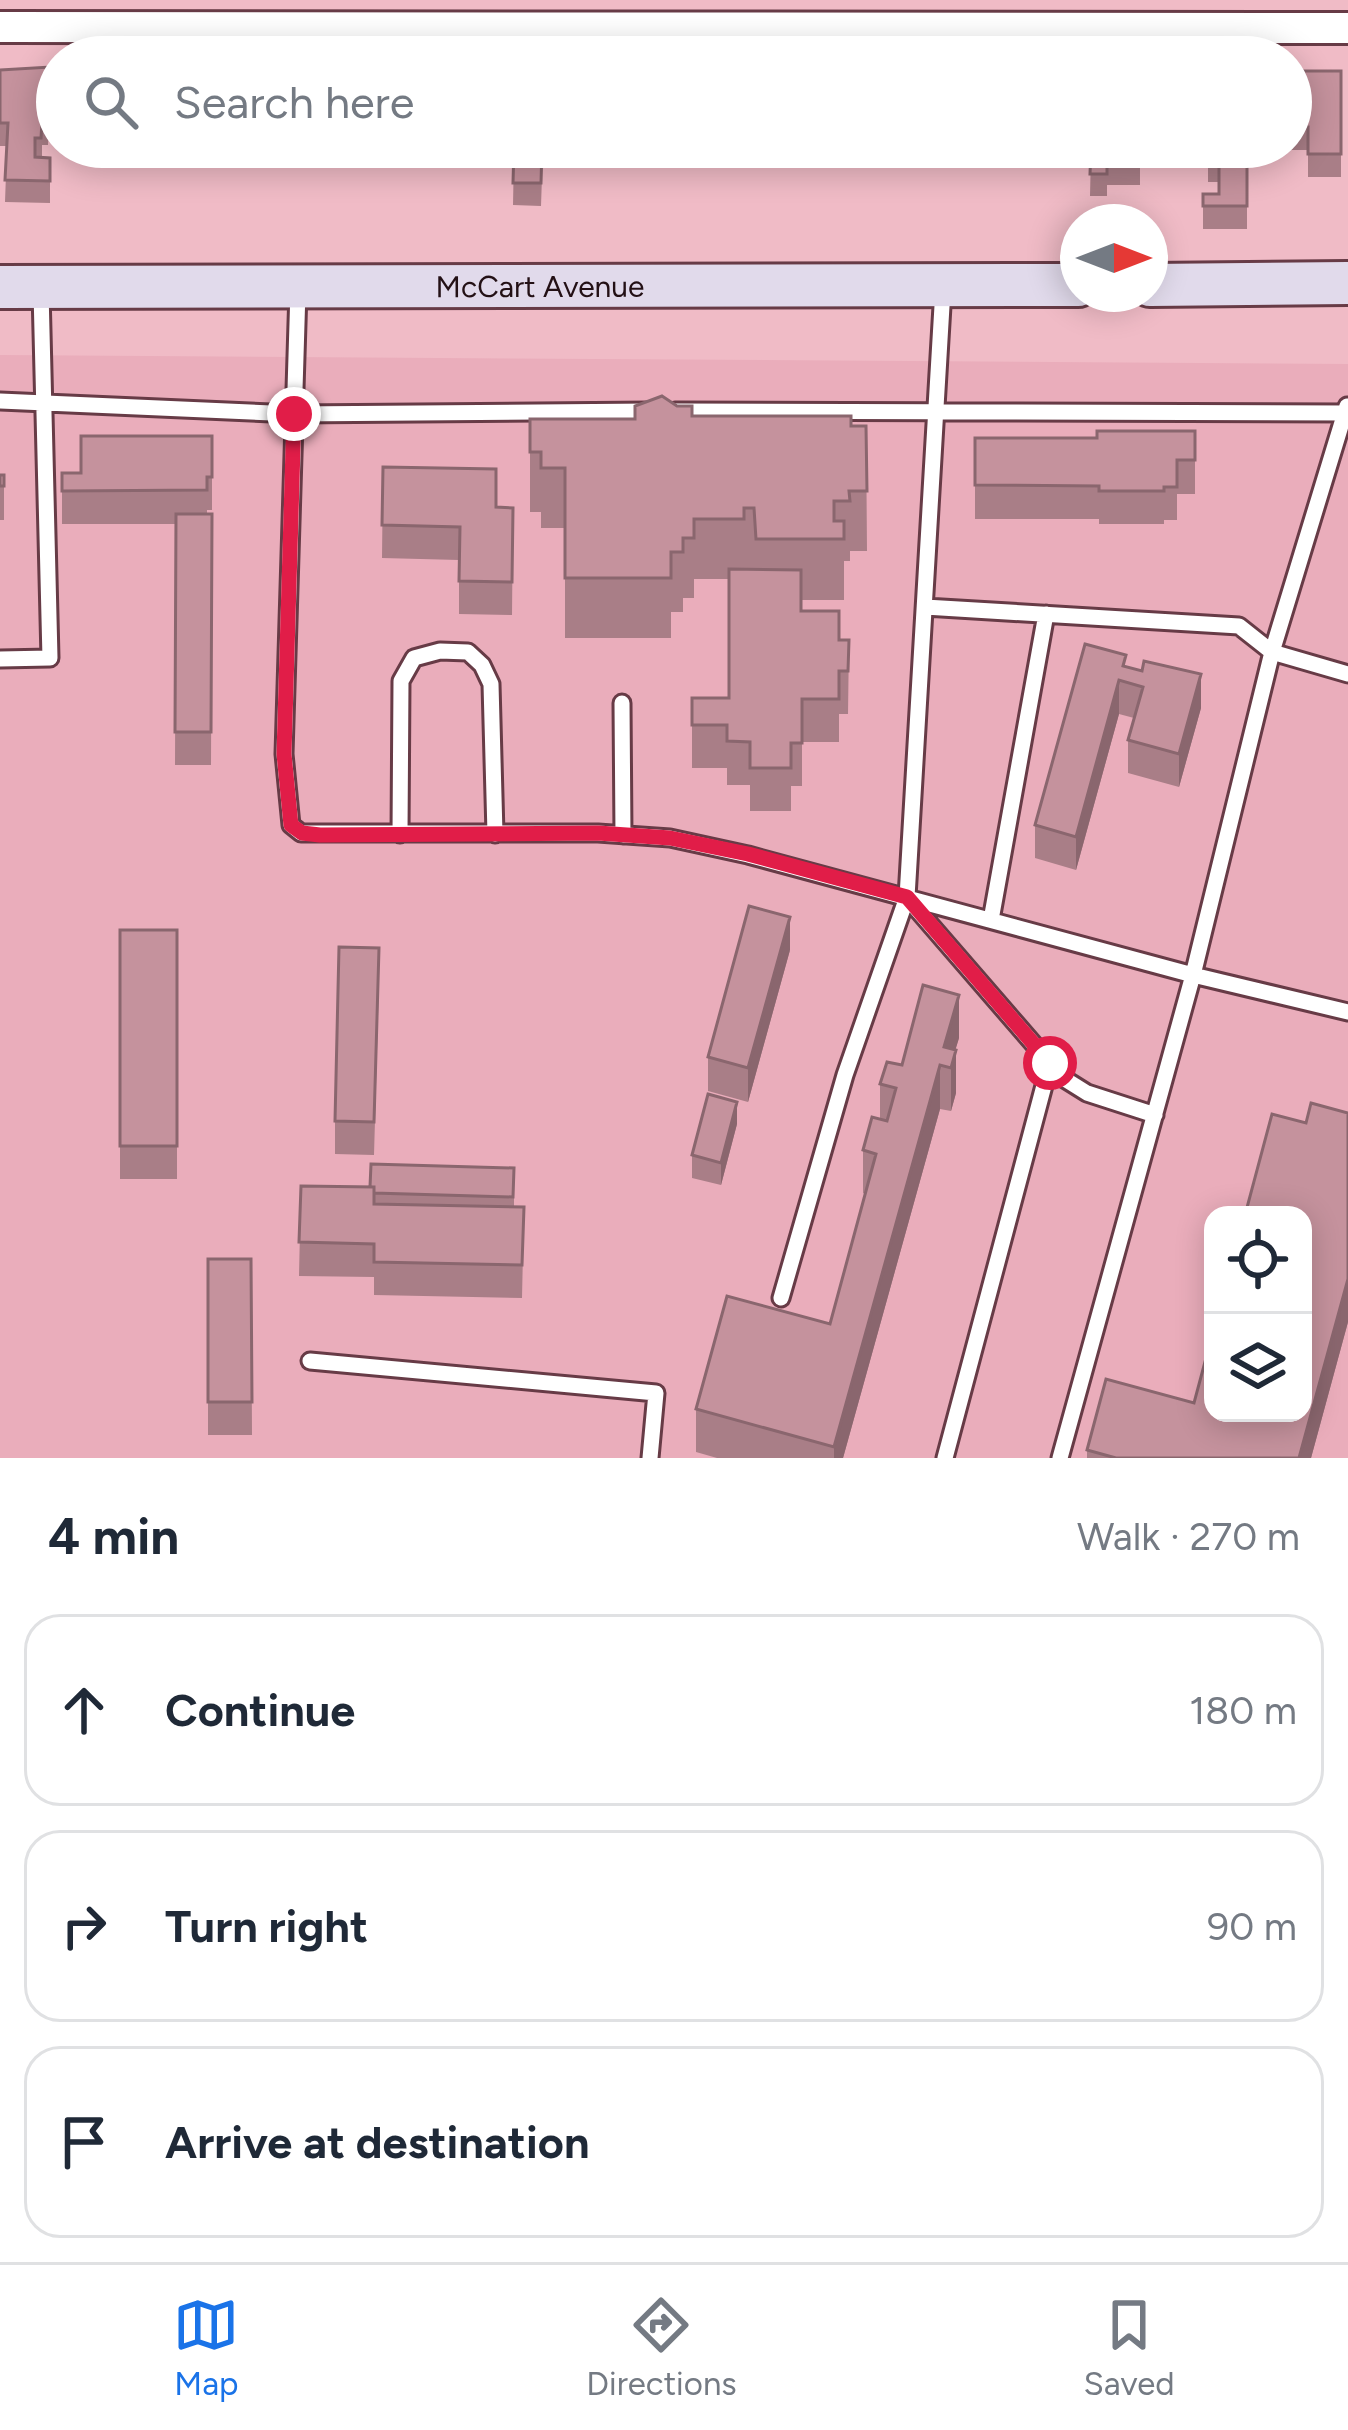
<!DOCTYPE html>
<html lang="en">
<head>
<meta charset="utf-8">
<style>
	body { margin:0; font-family:Figtree,sans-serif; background:#f6f6f7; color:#1f2937 }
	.controls { position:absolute; right:36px; bottom:36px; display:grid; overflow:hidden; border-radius:24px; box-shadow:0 6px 30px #0003 }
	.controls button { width:108px; height:108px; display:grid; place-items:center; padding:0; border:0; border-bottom:3px solid #e0e1e3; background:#fff; color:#1f2937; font:60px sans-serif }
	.compass { position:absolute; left:1060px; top:204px; width:108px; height:108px; border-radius:50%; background:#fff; box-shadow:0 6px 30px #0003; rotate:90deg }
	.stop { position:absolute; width:36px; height:36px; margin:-27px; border:9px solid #e11d48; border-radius:50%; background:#fff }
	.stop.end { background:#e11d48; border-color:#fff; box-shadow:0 3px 12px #0008 }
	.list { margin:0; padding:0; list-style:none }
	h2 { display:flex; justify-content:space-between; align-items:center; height:156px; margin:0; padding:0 48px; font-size:51px }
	h2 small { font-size:39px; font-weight:400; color:#747a83 }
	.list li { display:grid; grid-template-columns:78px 1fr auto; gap:36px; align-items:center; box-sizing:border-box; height:192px; margin:0 24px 24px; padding:0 24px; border:3px solid #e0e1e3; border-radius:36px }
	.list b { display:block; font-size:45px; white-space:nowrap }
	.list em { font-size:39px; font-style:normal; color:#747a83 }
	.icon { flex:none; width:66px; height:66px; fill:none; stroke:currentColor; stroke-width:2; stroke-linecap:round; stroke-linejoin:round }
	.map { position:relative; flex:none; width:1348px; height:1458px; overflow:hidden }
	.search { position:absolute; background:#fff; box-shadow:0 6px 30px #0003; left:36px; right:36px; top:36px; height:132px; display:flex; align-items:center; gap:30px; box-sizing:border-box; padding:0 42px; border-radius:66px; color:#747a83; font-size:45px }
	.sheet { height:804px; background:#fff }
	nav { display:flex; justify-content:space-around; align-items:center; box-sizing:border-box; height:168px; border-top:3px solid #e0e1e3; background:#fff; font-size:33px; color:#747a83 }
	nav a { display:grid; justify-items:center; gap:6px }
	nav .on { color:#1a73e8 }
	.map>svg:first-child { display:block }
</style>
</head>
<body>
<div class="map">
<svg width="1348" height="1458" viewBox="0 0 1348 1458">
	<rect width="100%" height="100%" fill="#f0bbc6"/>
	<path fill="#eaadbb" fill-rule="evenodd" d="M0 355 1348 364V1458H0ZM1213 1215H1303V1413H1213Z"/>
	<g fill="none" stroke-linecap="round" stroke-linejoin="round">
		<defs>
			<path id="service" d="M298 290 284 754 291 825 301 833H598L670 838 748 855 1193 975 1348 1012
				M0 401 294 414 651 411
				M675 411 1348 413
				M925 607 1239 626 1272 652 1348 674
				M0 659 50 658 41 291
				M622 703 623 835
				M400 834 401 681 414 658 440 651 468 652 482 665 491 684 495 834
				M909 900 1063 1078 1087 1093 1155 1115
				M991 920 1046 614
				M781 1298 845 1075 907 897 943 289
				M310 1361 656 1393 650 1458
				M945 1458 1050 1063
				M1060 1458 1193 975 1272 652 1347 406"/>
			<path id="minor" d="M0 27 1348 28"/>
			<g id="secondary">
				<path d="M1150 285 1348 283"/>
				<path id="s1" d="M0 287 1078 285"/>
			</g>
		</defs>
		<use href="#service" stroke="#673b46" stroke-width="21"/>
		<use href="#minor" stroke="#673b46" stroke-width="36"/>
		<use href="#secondary" stroke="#673b46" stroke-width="48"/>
		<use href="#service" stroke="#fff" stroke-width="15"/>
		<use href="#minor" stroke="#fff" stroke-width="30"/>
		<use href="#secondary" stroke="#e1daeb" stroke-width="42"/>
	</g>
	<path fill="#a97e87" d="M0 70 50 90 48 145H42V157L50 158V203L5 202 7 146H0Z
		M1341 71V177H1308V150H1257V147H1291V78Z
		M96 147H115V155H96Z
		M205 147H247L246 161 205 160Z
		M298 147H329V162L298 161Z
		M362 147H448V150H416L415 164H393V158H362Z
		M460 147H543L541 206 513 205 514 154H460Z
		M858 147H910V160L858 163Z
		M1072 147H1140V185H1107V196H1090L1091 153H1072Z
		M1155 147H1241V158H1247V229H1203V194H1219V182H1208V152L1155 150Z
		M692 416 866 426 867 551H850V561H844V600H801V611L839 640H849L848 714H839V742H802V786H791V811H750V785H727V768H692V698H729V579H694V598H683V612H671V638H565V528H541V512H530V419H635Z
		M1195 431V494H1177V520H1164V524H1099V519H975V438H1097Z
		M212 436V510H207V514H212L211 765H175L176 524H62V473H81Z
		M383 467 496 507 513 508 512 615 459 614V560L382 558Z
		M0 475H4V520H0Z
		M1126 666 1201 708 1179 787 1128 773V740L1134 718 1119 714 1076 870 1035 858V825Z
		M120 930H177V1179H120Z
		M790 950 748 1102 708 1091V1057Z
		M379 981 374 1155 335 1154V1121Z
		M959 1038 955 1050 956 1093 951 1111 940 1109 843 1458H717L696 1452V1409L830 1324 865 1194 863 1193V1150L880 1119V1084L902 1065Z
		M737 1124 721 1185 692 1178V1155Z
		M514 1168V1207H524L522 1298 374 1295V1277L299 1276 301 1186 370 1187Z
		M208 1259H251L252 1435H208Z
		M1348 1322 1311 1458H1087V1450L1194 1403Z"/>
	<path fill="#8a666e" d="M1201 674V708L1179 787V754Z
		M1119 680V714L1076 870V837Z
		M790 917V950L748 1102V1068Z
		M959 995V1038L950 1068 944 1047Z
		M956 1050V1093L951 1111V1068Z
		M940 1065V1109L843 1458H834V1447Z
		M737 1102V1124L721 1185V1163Z
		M1348 1279V1322L1311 1458H1299Z"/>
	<path fill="#c5929d" stroke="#8a666e" stroke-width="3" d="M50 67 48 122H42L41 138H35V157L50 158V181L5 180 8 123H0V70Z
		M1293 71H1341V154H1308V127H1291Z
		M514 147H542L541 183H513Z
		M1091 147H1140V162H1107V174H1090Z
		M1208 147H1241L1240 158H1247V206H1203V194H1219V159H1208Z
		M662 396 677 406H692V416H851V426H866L867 491H849L850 501H834V521H844V539H756L754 508H744V519H694V538H683V552H671V578H565V468H541V452H530V419H635V406Z
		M1097 431H1195V460H1177V487H1164V491H1099V486L975 485V438H1097Z
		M81 436H212V477H207V490L62 491V473H81Z
		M383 467 496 469V507L513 508 512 582 459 581 460 527 382 525Z
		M0 475H4V486H0Z
		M176 514H212L211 732H175Z
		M729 569 801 570V611H839V640H849L848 671H839V699H802V743H791V768H750V742L727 741V725H692V698H729Z
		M1085 644 1126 655 1123 666 1142 671 1144 661 1201 674 1179 754 1128 740 1143 687 1119 680 1076 837 1035 825Z
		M749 906 790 917 748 1068 708 1057Z
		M120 930H177V1146H120Z
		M339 947 379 948 374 1122 335 1121Z
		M923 985 959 995 944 1047 956 1050 951 1068 940 1065 834 1447 696 1409 727 1296 830 1324 876 1154 863 1150 872 1117 887 1121 896 1088 880 1084 887 1062 902 1065Z
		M708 1094 737 1102 721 1163 692 1155Z
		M1311 1103 1348 1113V1279L1299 1458H1116L1087 1450 1106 1379 1194 1403 1213 1332V1413H1303V1215H1245L1272 1114 1306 1123Z
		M371 1164 514 1168 513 1197 374 1193V1187H370Z
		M301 1186 374 1187V1204L524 1207 522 1265 374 1262V1244L299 1242Z
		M208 1259H251L252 1402H208Z"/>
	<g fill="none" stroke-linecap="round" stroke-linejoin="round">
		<path stroke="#e11d48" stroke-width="15" d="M294 414 284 754 291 825 302 833 320 835 598 833 670 838 748 854 907 897 1050 1063"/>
	</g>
	<g text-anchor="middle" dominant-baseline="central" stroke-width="10" stroke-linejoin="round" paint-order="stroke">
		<g font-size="30" fill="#231015" stroke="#f0bbc6">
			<text stroke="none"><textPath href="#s1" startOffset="540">McCart Avenue</textPath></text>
		</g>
	</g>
</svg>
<div class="controls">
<button><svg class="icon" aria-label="locate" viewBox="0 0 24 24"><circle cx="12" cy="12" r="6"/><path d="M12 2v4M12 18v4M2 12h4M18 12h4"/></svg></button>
<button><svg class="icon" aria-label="layers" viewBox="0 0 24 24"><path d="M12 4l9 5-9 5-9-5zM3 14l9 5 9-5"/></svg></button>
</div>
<svg class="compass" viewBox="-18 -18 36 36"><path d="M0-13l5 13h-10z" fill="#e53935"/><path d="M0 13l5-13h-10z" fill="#747a83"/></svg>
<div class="stop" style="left:1050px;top:1063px"></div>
<div class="stop end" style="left:294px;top:414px"></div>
<div class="search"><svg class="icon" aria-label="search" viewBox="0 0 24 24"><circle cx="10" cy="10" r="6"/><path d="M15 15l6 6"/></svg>Search here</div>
</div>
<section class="sheet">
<h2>4 min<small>Walk · 270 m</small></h2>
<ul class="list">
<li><svg class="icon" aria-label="ahead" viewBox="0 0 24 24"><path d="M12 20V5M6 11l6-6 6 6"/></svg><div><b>Continue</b></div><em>180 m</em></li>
<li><svg class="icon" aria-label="right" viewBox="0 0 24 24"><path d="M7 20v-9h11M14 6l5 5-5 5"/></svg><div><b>Turn right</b></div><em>90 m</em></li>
<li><svg class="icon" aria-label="arrive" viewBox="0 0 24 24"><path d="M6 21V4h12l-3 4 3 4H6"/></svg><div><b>Arrive at destination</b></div></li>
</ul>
</section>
<nav>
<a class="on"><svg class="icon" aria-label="map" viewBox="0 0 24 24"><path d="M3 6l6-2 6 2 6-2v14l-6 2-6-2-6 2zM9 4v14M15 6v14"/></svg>Map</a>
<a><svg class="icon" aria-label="directions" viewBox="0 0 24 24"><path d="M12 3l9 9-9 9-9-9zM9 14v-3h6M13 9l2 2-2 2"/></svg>Directions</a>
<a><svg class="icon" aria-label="saved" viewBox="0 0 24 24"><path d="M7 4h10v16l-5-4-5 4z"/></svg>Saved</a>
</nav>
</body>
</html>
